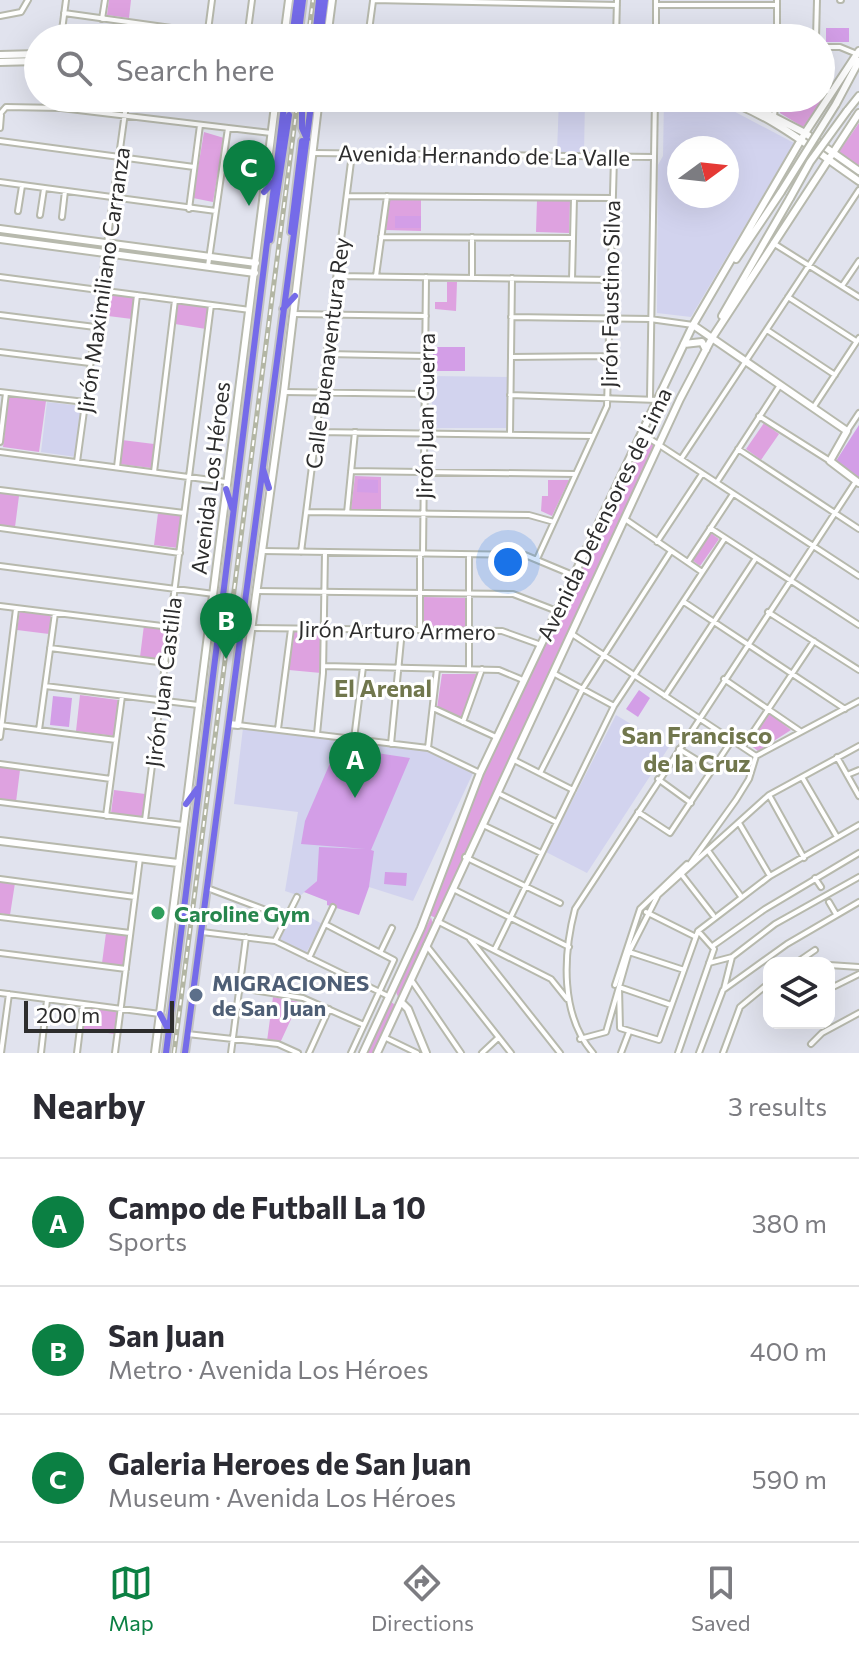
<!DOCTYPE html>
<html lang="en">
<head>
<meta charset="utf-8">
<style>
	body { margin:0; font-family:Commissioner,sans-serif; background:#f7f7f7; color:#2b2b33 }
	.controls { position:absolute; right:24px; bottom:24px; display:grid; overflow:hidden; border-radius:16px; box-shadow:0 8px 32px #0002 }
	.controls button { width:72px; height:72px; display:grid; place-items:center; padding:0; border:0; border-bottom:2px solid #e1e1e2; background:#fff; color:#2b2b33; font:40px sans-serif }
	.compass { position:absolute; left:667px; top:136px; width:72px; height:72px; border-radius:50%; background:#fff; box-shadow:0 8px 32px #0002; rotate:75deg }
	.scale { position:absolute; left:24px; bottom:20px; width:150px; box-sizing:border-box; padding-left:8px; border:4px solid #2d2d2d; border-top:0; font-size:22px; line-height:28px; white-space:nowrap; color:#2d2d2d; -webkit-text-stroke:6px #fff; paint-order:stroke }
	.you { position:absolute; left:508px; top:562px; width:28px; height:28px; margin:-20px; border:6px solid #fff; border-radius:50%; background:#1a73e8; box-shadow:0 0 0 12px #1a73e833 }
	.badge { display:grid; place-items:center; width:52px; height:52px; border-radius:50%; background:#0b8043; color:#fff; font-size:26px; font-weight:700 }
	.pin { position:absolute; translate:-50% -66px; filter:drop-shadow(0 2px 4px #0008) }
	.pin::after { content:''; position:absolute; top:42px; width:28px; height:24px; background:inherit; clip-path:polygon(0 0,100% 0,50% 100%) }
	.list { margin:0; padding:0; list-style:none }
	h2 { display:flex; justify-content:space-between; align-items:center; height:104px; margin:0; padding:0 32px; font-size:34px }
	h2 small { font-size:26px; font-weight:400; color:#7c7c81 }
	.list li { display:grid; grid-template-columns:52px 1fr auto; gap:24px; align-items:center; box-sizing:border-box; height:128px; padding:0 32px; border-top:2px solid #e1e1e2 }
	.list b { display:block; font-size:30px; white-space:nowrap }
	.list p { margin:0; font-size:26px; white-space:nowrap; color:#7c7c81 }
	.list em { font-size:26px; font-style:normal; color:#7c7c81 }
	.icon { flex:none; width:44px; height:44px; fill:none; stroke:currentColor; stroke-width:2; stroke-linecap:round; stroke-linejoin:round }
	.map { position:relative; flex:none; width:859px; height:1053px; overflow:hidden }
	.search { position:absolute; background:#fff; box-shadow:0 8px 32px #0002; left:24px; right:24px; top:24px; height:88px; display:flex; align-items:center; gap:20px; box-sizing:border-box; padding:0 28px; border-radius:44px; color:#7c7c81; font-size:30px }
	.sheet { height:488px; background:#fff }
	nav { display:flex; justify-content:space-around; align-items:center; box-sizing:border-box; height:112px; border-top:2px solid #e1e1e2; background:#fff; font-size:22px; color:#7c7c81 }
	nav a { display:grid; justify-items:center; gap:4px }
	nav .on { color:#0b8043 }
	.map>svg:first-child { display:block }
</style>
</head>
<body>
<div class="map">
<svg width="859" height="1053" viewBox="0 0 859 1053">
	<rect width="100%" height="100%" fill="#e1e3ee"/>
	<path fill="#d2d3ee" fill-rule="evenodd" d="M559 98H585L584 154 557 153Z
		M664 99 724 106 794 143 691 317 657 313 658 165 663 156ZM679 148H727V196H679Z
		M431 376 508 377 507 428H433Z
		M47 402 82 406 76 457 41 452Z
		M616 715 669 747 587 873 546 852Z
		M243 728 427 751 473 773 413 901 369 887 373 851 317 881 300 896 285 891 298 812 234 804Z
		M296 909 322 924 306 953 280 939Z"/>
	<path fill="#dea2e0" d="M109 0H131L129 18 107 15Z
		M782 98H825L803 127 780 113Z
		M859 123V166L839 152Z
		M204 132 224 138 213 202 193 198Z
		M421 198V231L386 230 390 199Z
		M537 200 570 201 569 233 536 232Z
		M0 233 100 246 99 250 0 237Z
		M113 247 203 260 202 263 113 251Z
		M447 282H457L456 311 435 309V302H447Z
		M103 293 135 297 132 319 100 315Z
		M178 302 209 307 206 329 175 324Z
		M9 396 46 401 39 452 3 447Z
		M764 423 779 434 761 460 746 449Z
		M643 439 654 445 436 918 429 915 481 779Z
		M122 440 154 444 151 468 119 464Z
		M355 476 381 477V510L351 509Z
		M548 480H569L552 516 541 511 542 496H548Z
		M0 493 19 496 15 527 0 525Z
		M158 513 182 516 178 548 154 545Z
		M711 533 719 539 700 566 692 560Z
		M423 597 466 598V628H423Z
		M20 610 51 615 49 634 17 630Z
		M144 625 167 628 163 660 140 657Z
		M294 631 323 632 321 673 289 670Z
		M442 674H478L461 719 437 708Z
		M80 695 118 700 114 736 76 731Z
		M769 713 791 730 758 751 749 744Z
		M0 767 20 770 16 802 0 800Z
		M114 790 145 794 142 817 111 813Z
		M0 881 15 883 10 915 0 913Z
		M431 917 433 925 398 997 396 992Z
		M106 933 127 936 123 966 102 963Z
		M273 997 299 1002 280 1043 267 1041Z
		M391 1002 397 1006 375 1053H366Z
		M86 1007 117 1011 114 1034 83 1029Z"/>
	<path fill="#d39ee7" d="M826 28H849V42H826Z
		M395 216H421V228H395Z
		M433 347H465V371H433Z
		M859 425V479L836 461Z
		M358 479 378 480V493L357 492Z
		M639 690 650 698 638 717 626 709Z
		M53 696 72 698 69 727 50 725Z
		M337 747 410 758 371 850 374 851 369 887 359 915 327 905V901L304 892 317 881 319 847 366 849 301 844 305 821Z
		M385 872 407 873 406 886 384 884Z"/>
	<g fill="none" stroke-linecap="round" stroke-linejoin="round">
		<path stroke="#bdbfc7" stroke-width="6" stroke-dasharray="6 3" stroke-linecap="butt" d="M302 141 307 98"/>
		<defs>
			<path id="street" d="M373 0 617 5
				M840 0H841
				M656 5H777
				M64 13 207 33
				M0 16 21 12 28 0
				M102 19 105 0
				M61 38 66 0
				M207 38 212 0
				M247 38 252 0
				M368 38 373 1
				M616 38 617 0
				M656 38V0
				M777 38V0
				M816 38 817 0
				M821 47H840L857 54
				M821 91H831
				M0 114 6 107 61 108 271 133
				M774 116 776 98
				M0 128 1 115
				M0 141 194 167
				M313 153 654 157
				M0 182 216 211
				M347 196 612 198
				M189 209 200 125
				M18 211 22 186
				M40 215 44 189
				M62 217 65 191
				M381 237 573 238
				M773 243 859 297
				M208 266 228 128
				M337 276 610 280
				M376 276 387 196
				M0 277 250 310
				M472 278V237
				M572 279 574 198
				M842 286 859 261
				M788 297 856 341
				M293 314 426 316
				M0 315 95 327
				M511 317 650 319 693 325
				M767 330 835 375
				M0 352 90 363
				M327 354 424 356
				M511 357 609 356
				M0 392 85 402
				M284 392 425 394
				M510 395 658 400
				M650 397 655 98
				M813 408 859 338
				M759 416 830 461
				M847 431 859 413
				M317 432 593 436
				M641 433 859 576
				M510 434 512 278
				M0 442 6 393
				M738 449 859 529
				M0 452 226 482
				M681 459 859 190
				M77 462 127 98
				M117 467 137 295
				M351 471 575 474
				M154 472 175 300
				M717 482 780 385
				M0 490 184 513
				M307 512 529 515 554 522
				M347 513 355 432
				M625 519 702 572
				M0 528 180 553
				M710 528 859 625
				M657 542 702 474
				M263 551 525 555 573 575
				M301 552 352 154
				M423 554 426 277
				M537 559 607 406 614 158
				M688 562 733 494
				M0 566 214 594
				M256 591 513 594 557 611
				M684 602 845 709
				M0 606 170 627
				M768 612 859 670
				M251 628 502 631 541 645
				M420 630V554
				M572 634 756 756
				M50 648 166 663
				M324 666 499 670 523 680
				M469 669V556
				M553 673 614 706
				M724 679 800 731
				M45 686 198 705
				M665 696 756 558
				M433 708 496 737
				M463 722 482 669
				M0 725 116 740
				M238 725 428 748 480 773
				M278 729 291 629
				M39 730 55 613
				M317 734 323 673 325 552
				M0 737 16 609
				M354 739 363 667
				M391 744 402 630
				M859 746 769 795 658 895 629 952 619 987 620 1028 659 1040 698 931 770 876 859 825
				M743 747 814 641
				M428 748 437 669
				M679 749 713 770
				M756 756 859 701
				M837 757 859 796
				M514 760 573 790
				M0 764 111 779
				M540 773 583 688 671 551
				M847 775 859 770
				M802 777 837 837
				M658 779 691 803
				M498 793 556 822
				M769 795 804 858
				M0 802 183 825
				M638 812 670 833 732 740
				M106 816 122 696
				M145 820 211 305
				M739 823 770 876
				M483 825 541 853
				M709 852 740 895
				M465 857 560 903
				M687 868 736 800 749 779 756 756
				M682 875 713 915
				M815 878 821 887
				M0 879 135 897
				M207 888 287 918
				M453 889 569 947
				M829 902 836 914
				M646 912 694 936
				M0 917 130 933
				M437 921 551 979 567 999
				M325 924 394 960 351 1053
				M202 932 275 941 388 996
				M470 939 560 1053
				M275 941 297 897
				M426 945 511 1053
				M714 945 765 909 859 853
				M495 949 614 706 725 538
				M381 951 392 928
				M629 952 684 970
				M0 953 126 969
				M309 958 333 907
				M709 963 732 957 775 924 859 877
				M796 963 815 950
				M829 965 859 967
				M412 981 461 1053
				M615 985 640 909 687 864
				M835 986 859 974
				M240 988 303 998 364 1025
				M724 989 732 957
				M0 993 160 1014
				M187 1034 278 1044 298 1053
				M384 1037 417 1053
				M580 1039 606 1032 619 987 671 1005
				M811 1044 822 1033 859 1013
				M1 1053 9 994
				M41 1053 47 1000
				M77 1053 83 1004
				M115 1053 140 858
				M231 1053 246 937
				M309 1053 329 1009
				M482 1053 498 1038
				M593 1053C560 1015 563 955 575 909L856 481
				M621 1053 629 1032
				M678 1053 714 949 698 931
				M699 1053 723 990 787 944 859 902
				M723 1053 740 1007 769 983"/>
			<path id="secondary" d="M284 38 289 0
				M327 38 332 0
				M0 55 38 54
				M0 62 38 61
				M717 98C768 111 816 152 859 181
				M737 98 805 133 859 171
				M836 104 859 61
				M847 111 859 96
				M0 229 256 263
				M0 239 255 273
				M736 259 781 192
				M722 316 790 198
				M693 325 847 431 830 461 859 483
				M684 344 702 342 706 350
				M229 724 238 725 284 392 319 98
				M0 841 178 863
				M401 1002 408 1009 426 1053
				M155 1053 276 98
				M363 1053 421 928 480 773 693 325 805 133 859 51
				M377 1053 680 399 712 338 859 113"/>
			<path id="primary" d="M292 38 297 0
				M298 38 303 0
				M315 38 319 0
				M320 38 325 0
				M284 105 292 100 302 101V128L307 139
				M264 192 275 180
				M291 232 302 141
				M270 240 289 115
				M283 309 295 296
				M263 469 269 488
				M226 489 232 508
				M186 804 197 789
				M160 1014 168 1029
				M166 1053 285 98
				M185 1053 312 98"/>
		</defs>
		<use href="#street" stroke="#b7b9ad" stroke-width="8"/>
		<use href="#secondary" stroke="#b7b9ad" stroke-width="10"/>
		<use href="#primary" stroke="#c4c4c4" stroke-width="10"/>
		<use href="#street" stroke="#fff" stroke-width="4"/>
		<use href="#secondary" stroke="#fff" stroke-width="6"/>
		<use href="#primary" stroke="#756be9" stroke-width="6"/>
		<defs>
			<path id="rail" d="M308 38 313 0
				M174 1053 298 98"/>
		</defs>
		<use href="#rail" stroke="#b3b6a4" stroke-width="5"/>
		<use href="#rail" stroke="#fff" stroke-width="2" stroke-dasharray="6" stroke-linecap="butt"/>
		<defs>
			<path id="secondary-bridge" d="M781 192 836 104
				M790 198 810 162 847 111"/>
		</defs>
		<use href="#secondary-bridge" stroke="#b7b9ad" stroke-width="10" stroke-linecap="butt"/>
		<use href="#secondary-bridge" stroke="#fff" stroke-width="6"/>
	</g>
	<circle fill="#2e9e5b" stroke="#fff" stroke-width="3" cx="158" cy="913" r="8"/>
	<circle fill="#5c6f8a" stroke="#fff" stroke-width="3" cx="196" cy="995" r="8"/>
	<g text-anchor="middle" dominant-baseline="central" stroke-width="6" stroke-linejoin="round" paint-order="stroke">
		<g font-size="22" fill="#2d2d2d" stroke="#fff">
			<text transform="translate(484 155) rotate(1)">Avenida Hernando de La Valle</text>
			<text transform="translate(103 280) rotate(-82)">Jirón Maximiliano Carranza</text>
			<text transform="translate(610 294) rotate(-89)">Jirón Faustino Silva</text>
			<text transform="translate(327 353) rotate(-83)">Calle Buenaventura Rey</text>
			<text transform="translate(425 416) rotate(-89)">Jirón Juan Guerra</text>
			<text transform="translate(210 478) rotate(-83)">Avenida Los Héroes</text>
			<text transform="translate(604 514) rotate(-64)">Avenida Defensores de Lima</text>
			<text transform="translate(397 630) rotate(1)">Jirón Arturo Armero</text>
			<text transform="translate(163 682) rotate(-83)">Jirón Juan Castilla</text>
		</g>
		<g font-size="22" font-weight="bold" fill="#27864d" stroke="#fff" text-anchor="start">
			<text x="174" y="913">Caroline Gym</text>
		</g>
		<g font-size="22" font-weight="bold" fill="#4e5e75" stroke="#fff" text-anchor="start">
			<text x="212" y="982">MIGRACIONES<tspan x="212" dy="25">de San Juan</tspan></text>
		</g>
		<g font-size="24" font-weight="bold" fill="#71774d" stroke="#fff">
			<text x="383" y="687">El Arenal</text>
			<text x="697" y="734">San Francisco<tspan x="697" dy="28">de la Cruz</tspan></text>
		</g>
	</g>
</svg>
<div class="controls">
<button><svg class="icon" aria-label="layers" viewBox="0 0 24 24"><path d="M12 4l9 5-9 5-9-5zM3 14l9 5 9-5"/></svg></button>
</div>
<svg class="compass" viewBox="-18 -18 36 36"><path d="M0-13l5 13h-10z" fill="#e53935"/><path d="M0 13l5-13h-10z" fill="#7c7c81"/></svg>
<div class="scale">200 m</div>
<div class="you"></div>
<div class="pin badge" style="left:355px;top:798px">A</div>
<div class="pin badge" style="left:226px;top:659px">B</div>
<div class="pin badge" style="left:249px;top:206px">C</div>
<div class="search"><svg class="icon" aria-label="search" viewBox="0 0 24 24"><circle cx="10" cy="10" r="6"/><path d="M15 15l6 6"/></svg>Search here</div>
</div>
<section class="sheet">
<h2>Nearby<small>3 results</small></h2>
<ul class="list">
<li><span class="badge">A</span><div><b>Campo de Futball La 10</b><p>Sports</p></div><em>380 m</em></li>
<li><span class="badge">B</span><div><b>San Juan</b><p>Metro · Avenida Los Héroes</p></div><em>400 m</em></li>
<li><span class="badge">C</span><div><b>Galeria Heroes de San Juan</b><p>Museum · Avenida Los Héroes</p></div><em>590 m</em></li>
</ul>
</section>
<nav>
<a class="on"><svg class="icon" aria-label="map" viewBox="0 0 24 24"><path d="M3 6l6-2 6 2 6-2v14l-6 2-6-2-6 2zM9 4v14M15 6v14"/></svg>Map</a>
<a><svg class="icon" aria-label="directions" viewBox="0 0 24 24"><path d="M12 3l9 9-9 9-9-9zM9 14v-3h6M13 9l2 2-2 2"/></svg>Directions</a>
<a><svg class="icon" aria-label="saved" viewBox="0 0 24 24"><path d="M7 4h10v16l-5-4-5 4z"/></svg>Saved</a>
</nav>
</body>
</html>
